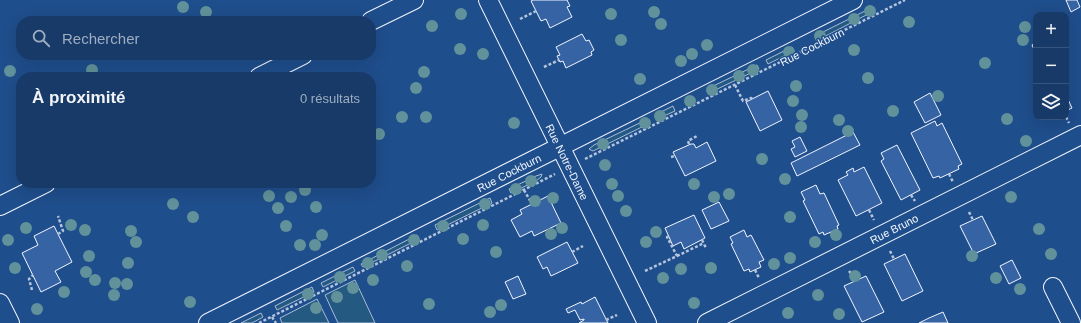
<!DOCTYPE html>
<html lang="fr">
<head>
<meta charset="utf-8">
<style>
	body { margin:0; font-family:Helvetica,sans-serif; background:#244571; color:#f1f3f6 }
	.controls { position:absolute; right:12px; top:12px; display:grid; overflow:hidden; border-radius:8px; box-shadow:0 4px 16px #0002 }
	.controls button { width:36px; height:36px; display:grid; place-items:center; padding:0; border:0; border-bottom:1px solid #36547d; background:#173a69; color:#f1f3f6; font:20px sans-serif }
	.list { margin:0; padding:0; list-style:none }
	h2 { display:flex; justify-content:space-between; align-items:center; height:52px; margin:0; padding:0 16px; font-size:17px }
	h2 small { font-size:13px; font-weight:400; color:#9eadc0 }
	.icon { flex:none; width:22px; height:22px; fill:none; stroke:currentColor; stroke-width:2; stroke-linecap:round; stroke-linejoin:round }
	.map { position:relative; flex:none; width:1081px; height:323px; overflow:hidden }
	.search { position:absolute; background:#173a69; box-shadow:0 4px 16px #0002; left:16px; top:16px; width:360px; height:44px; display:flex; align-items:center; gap:10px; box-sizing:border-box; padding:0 14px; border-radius:16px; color:#9eadc0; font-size:15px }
	.panel { position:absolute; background:#173a69; box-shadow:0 4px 16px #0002; left:16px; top:72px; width:360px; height:116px; border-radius:16px }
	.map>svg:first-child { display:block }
</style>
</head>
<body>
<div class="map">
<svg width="1081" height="323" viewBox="0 0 1081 323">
	<rect width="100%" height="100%" fill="#1f4e8c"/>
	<path fill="#245a82" stroke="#a8bbd7" d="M873 7 874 11 818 40 815 36Z
		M792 47 794 51 768 64 766 60Z
		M757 65 759 69 709 93 707 89Z
		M673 106 675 111 657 119 655 115Z
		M648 119 650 123 593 151 589 149 594 145Z
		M542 174 541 177 536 181 511 193 509 189 536 176Z
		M490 198 492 203 437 230 435 225Z
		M417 235 419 239 363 267 361 264Z
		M353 267 355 271 323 287 321 283Z
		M355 280 375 323H338L325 295Z
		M312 287 314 292 277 310 275 306Z
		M317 299 329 323H282L280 318Z
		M261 313 263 317 252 323H241Z"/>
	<path fill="#3563a3" stroke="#f2f6ff" d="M533 0H567L570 6 567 7 572 17 550 28 546 19 541 21 531 1Z
		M1066 0H1077L1080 7 1071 12Z
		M582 34 586 41 589 40 594 50 591 52 592 55 566 68 563 61 560 62 557 56 560 55 556 47Z
		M1036 43V54L1032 45Z
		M768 91 782 120 760 131 746 102Z
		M930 93 941 115 925 123 914 102Z
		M1066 95 1072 108 1066 111Z
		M935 121 937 126 942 123 962 164 958 166 959 169 940 178 939 176 933 178 911 133Z
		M853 132 860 145 797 176 791 163Z
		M800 137 807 151 795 157 791 149 795 147 792 141Z
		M707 142 716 161 685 176 673 152 691 144H694L696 148Z
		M897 145 920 190 901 200 881 161 884 159 881 153Z
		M864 167 882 203 856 216 838 180 848 175 846 172 853 168 854 172Z
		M816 185 820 194 824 193 839 225 837 226 838 229 824 235 823 232 819 234 803 201 805 200 801 192Z
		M548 196 561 223 534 236 532 231 520 237 511 220 522 214 520 210Z
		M719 202 729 221 711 229 702 210Z
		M694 215 705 238 684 249 681 242 673 246 665 228Z
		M982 216 996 244 974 254 960 226Z
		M54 226 72 262 55 271 61 282 41 292 22 253 38 245 34 236Z
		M744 230 747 237 751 235 764 260 759 262 761 267 750 272 749 269 744 271 731 244 733 243 730 237Z
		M567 242 578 263 551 276 547 267 543 269 537 257Z
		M905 254 923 291 902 301 884 264Z
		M1012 260 1021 278 1009 284 1000 266Z
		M518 276 526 294 513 299 505 282Z
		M866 276 884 312 862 322 844 286Z
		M595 297 608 323H579L584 320V319L580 320 575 310 568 313 566 309 581 302 582 304Z
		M943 312 948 323H919L929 318Z"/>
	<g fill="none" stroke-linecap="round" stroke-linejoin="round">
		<defs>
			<path id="minor" d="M488 0 647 323
				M371 21 414 0
				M259 77 303 55
				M0 206 46 183
				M1053 287 1071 323
				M0 303 10 323
				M208 323 853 0
				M707 323 1081 135"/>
		</defs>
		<use href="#minor" stroke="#f2f6ff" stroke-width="20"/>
		<path stroke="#b3c4dc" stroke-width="2.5" stroke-dasharray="3 2" stroke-linecap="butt" d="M520 19 536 11
			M544 67 559 60
			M735 85 743 101 751 98 752 99
			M1066 117 1069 123
			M689 144 688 141 697 136
			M671 157 675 156
			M585 159 905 0
			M949 174 953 182
			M524 190 532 204
			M911 195 915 201
			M869 210 874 220
			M969 212 973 220
			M831 232 835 240
			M58 234 63 231 58 216
			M702 240 706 248
			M890 251 894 259
			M572 252 583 246
			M677 256 704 243
			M755 270 759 278
			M645 271 677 256 667 237 669 236
			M849 271 856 280
			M32 290 29 279 33 275
			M272 317 276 323
			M606 320 617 315
			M259 323 555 174"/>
		<use href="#minor" stroke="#1f4e8c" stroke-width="18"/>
	</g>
	<g fill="#61919a">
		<circle cx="183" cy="7" r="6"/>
		<circle cx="870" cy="11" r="6"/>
		<circle cx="206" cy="12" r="6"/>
		<circle cx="654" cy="12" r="6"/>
		<circle cx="461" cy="14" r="6"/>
		<circle cx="611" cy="14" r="6"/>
		<circle cx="854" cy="19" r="6"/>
		<circle cx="909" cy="22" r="6"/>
		<circle cx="661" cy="24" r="6"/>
		<circle cx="432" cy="26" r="6"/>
		<circle cx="1025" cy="27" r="6"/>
		<circle cx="820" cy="36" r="6"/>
		<circle cx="621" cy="40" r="6"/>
		<circle cx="1023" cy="40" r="6"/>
		<circle cx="707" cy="45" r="6"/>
		<circle cx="460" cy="49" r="6"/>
		<circle cx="854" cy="50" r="6"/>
		<circle cx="789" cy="52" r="6"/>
		<circle cx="483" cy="54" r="6"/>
		<circle cx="692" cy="54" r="6"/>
		<circle cx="681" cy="61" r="6"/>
		<circle cx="985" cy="63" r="6"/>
		<circle cx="92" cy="70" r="6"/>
		<circle cx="753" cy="70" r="6"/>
		<circle cx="10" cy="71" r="6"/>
		<circle cx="424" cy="72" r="6"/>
		<circle cx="739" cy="76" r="6"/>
		<circle cx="868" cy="78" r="6"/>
		<circle cx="640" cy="79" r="6"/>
		<circle cx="796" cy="86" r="6"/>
		<circle cx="416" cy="88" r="6"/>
		<circle cx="712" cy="90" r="6"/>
		<circle cx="938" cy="96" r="6"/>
		<circle cx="690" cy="101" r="6"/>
		<circle cx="793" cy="101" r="6"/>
		<circle cx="893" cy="111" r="6"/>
		<circle cx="802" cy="115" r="6"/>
		<circle cx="660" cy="116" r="6"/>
		<circle cx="402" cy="117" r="6"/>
		<circle cx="426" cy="117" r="6"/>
		<circle cx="1007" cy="119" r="6"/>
		<circle cx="839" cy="120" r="6"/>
		<circle cx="514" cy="123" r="6"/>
		<circle cx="645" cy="123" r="6"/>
		<circle cx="801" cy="127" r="6"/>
		<circle cx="848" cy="131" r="6"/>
		<circle cx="379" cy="134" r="6"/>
		<circle cx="1026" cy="141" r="6"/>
		<circle cx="603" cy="144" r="6"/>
		<circle cx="762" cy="159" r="6"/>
		<circle cx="605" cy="165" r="6"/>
		<circle cx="785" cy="179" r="6"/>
		<circle cx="531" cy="181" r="6"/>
		<circle cx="612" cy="184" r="6"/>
		<circle cx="694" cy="184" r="6"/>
		<circle cx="516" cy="189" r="6"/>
		<circle cx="305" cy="190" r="6"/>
		<circle cx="729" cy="194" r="6"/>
		<circle cx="269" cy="196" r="6"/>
		<circle cx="618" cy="196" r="6"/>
		<circle cx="291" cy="197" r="6"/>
		<circle cx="714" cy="197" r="6"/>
		<circle cx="1011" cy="197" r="6"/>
		<circle cx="553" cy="198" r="6"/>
		<circle cx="535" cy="201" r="6"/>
		<circle cx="173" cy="204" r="6"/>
		<circle cx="485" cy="204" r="6"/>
		<circle cx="316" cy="207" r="6"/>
		<circle cx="278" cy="208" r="6"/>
		<circle cx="626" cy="211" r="6"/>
		<circle cx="193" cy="217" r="6"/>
		<circle cx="790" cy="217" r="6"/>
		<circle cx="71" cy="225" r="6"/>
		<circle cx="483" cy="225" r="6"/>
		<circle cx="286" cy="226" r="6"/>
		<circle cx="443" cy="226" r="6"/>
		<circle cx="26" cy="228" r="6"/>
		<circle cx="562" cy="228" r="6"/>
		<circle cx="1039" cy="229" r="6"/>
		<circle cx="85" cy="230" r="6"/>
		<circle cx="131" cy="231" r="6"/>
		<circle cx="656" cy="232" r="6"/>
		<circle cx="551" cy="234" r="6"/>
		<circle cx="322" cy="235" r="6"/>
		<circle cx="836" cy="235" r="6"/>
		<circle cx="463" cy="239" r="6"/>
		<circle cx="8" cy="240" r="6"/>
		<circle cx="414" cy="240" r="6"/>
		<circle cx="136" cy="242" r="6"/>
		<circle cx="646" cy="242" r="6"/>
		<circle cx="815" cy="242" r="6"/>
		<circle cx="300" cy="245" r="6"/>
		<circle cx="315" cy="245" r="6"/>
		<circle cx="496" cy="252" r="6"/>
		<circle cx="1051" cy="254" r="6"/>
		<circle cx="382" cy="255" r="6"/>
		<circle cx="89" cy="256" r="6"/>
		<circle cx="972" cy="256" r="6"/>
		<circle cx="790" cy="258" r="6"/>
		<circle cx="128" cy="263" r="6"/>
		<circle cx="368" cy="263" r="6"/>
		<circle cx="774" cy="264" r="6"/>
		<circle cx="407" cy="266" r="6"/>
		<circle cx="15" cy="268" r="6"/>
		<circle cx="711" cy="268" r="6"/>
		<circle cx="681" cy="269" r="6"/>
		<circle cx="86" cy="272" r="6"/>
		<circle cx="855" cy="276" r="6"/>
		<circle cx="340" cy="277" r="6"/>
		<circle cx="663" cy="278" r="6"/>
		<circle cx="996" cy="278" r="6"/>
		<circle cx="95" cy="280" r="6"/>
		<circle cx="373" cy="280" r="6"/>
		<circle cx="115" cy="283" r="6"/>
		<circle cx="127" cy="284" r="6"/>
		<circle cx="353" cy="288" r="6"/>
		<circle cx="1020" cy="289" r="6"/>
		<circle cx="64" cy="292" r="6"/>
		<circle cx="308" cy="294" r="6"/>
		<circle cx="114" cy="295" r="6"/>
		<circle cx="818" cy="295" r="6"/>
		<circle cx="337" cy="297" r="6"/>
		<circle cx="190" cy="302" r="6"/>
		<circle cx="694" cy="303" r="6"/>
		<circle cx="429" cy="304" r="6"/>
		<circle cx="501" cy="305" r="6"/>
		<circle cx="316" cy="308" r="6"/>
		<circle cx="37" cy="309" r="6"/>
		<circle cx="490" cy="312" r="6"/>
		<circle cx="788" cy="313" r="6"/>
		<circle cx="839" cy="314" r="6"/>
	</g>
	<g text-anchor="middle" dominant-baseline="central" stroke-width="3" stroke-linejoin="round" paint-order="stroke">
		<g font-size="11" fill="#f2f6ff" stroke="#1f4e8c">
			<text transform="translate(812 47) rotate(-27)">Rue Cockburn</text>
			<text transform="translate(567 162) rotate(64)">Rue Notre-Dame</text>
			<text transform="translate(509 173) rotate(-27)">Rue Cockburn</text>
			<text transform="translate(894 229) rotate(-27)">Rue Bruno</text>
		</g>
	</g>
</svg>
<div class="controls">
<button>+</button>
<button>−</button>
<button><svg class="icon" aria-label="layers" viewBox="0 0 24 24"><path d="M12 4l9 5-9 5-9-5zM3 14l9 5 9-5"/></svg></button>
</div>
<div class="search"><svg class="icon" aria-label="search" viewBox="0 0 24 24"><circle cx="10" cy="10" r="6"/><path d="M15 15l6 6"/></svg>Rechercher</div>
<section class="panel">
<h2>À proximité<small>0 résultats</small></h2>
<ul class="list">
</ul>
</section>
</div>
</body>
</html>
